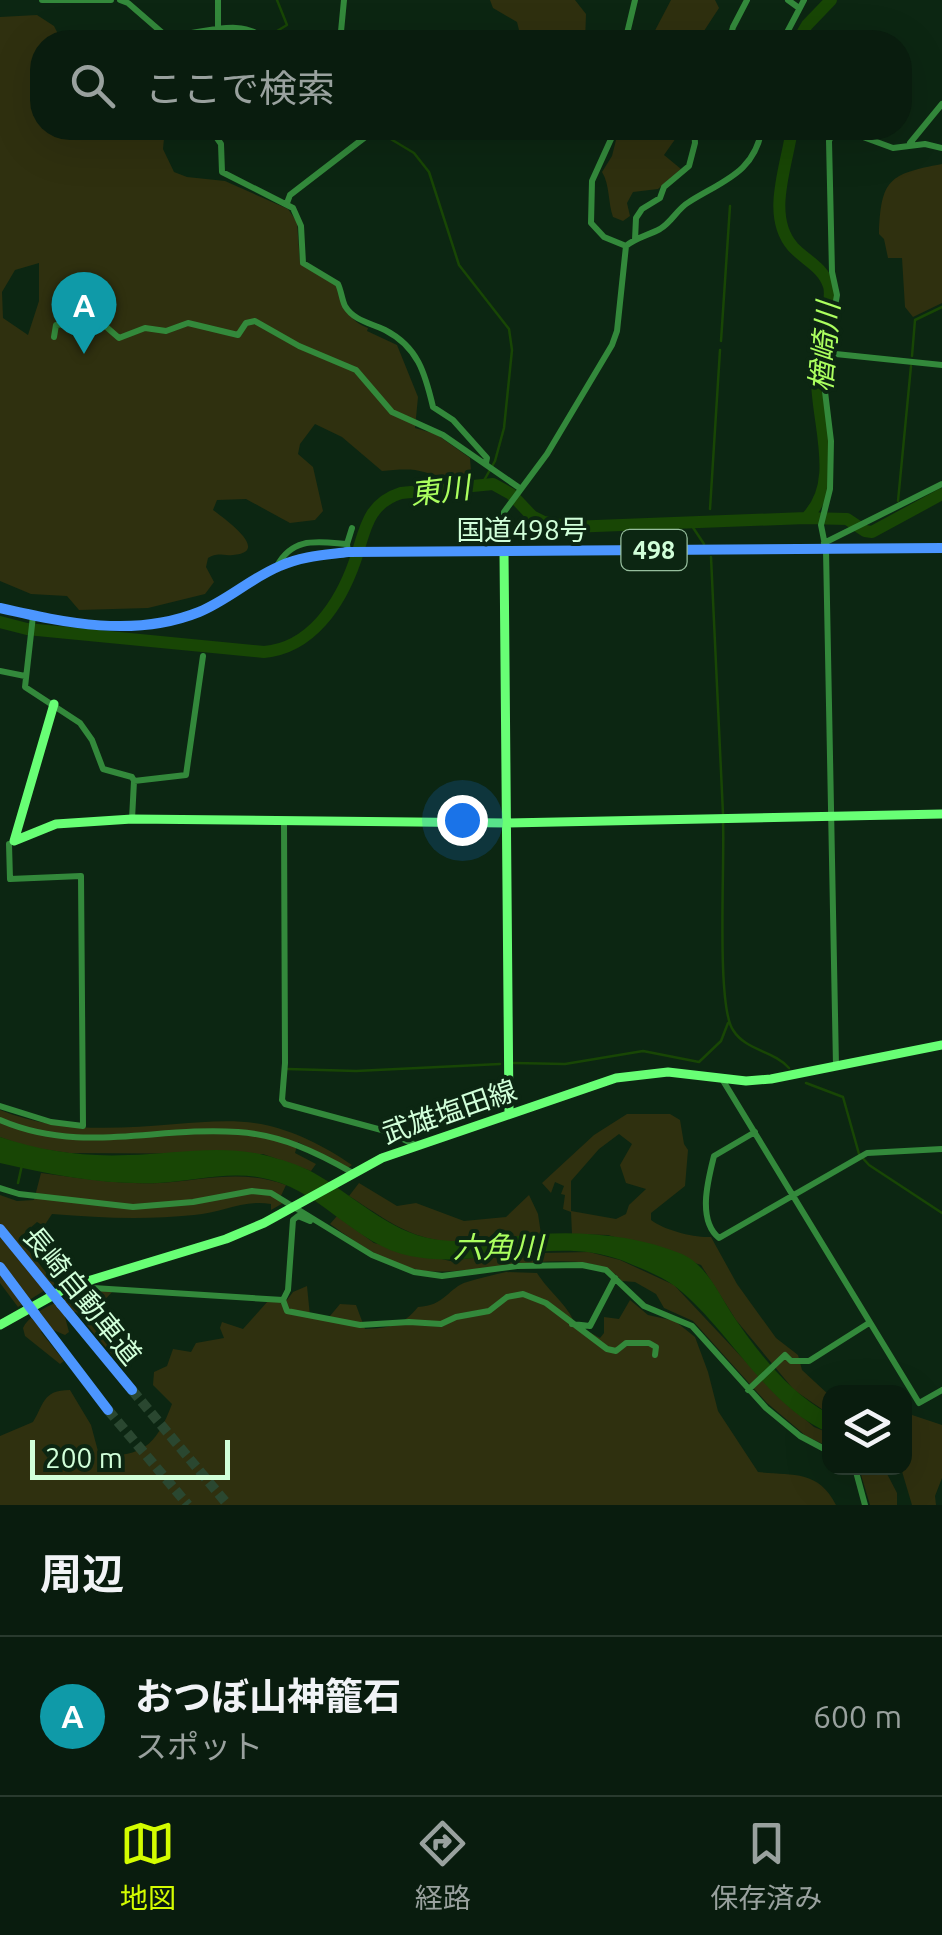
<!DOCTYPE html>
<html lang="ja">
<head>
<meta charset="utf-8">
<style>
	body { margin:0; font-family:Ubuntu,"Noto Sans JP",sans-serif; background:#17291c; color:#f1f3f6 }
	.controls { position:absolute; right:30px; bottom:30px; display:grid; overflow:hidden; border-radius:20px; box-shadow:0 10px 40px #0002 }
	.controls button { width:90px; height:90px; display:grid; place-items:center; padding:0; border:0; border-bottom:2px solid #293a2e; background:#091c0e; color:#f1f3f6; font:50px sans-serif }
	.scale { position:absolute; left:30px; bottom:25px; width:200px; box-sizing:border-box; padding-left:10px; border:5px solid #d1ffd9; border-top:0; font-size:28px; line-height:35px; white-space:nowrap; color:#d1ffd9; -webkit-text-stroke:8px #0c2612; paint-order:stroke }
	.you { position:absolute; left:462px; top:820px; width:35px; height:35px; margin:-25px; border:8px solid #fff; border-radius:50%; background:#1a73e8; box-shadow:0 0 0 15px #1a73e833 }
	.badge { display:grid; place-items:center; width:65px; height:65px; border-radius:50%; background:#d3fc00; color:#fff; font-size:32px; font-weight:700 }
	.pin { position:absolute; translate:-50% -82px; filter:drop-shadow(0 2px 5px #0008) }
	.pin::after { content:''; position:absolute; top:52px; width:35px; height:30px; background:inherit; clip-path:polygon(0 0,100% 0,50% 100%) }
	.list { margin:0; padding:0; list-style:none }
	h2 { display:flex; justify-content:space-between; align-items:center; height:130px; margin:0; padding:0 40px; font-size:42px }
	h2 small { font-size:32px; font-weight:400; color:#99a19e }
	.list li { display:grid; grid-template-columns:65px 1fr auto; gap:30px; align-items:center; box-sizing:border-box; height:160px; padding:0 40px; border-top:2px solid #293a2e }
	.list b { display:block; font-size:38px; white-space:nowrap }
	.list p { margin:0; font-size:32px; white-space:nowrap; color:#99a19e }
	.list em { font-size:32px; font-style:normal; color:#99a19e }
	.icon { flex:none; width:55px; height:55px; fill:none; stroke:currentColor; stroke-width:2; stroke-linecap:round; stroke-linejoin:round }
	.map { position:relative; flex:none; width:942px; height:1505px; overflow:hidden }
	.search { position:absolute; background:#091c0e; box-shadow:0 10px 40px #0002; left:30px; right:30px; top:30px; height:110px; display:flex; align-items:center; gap:25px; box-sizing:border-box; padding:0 35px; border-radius:40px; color:#99a19e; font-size:38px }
	.sheet { height:290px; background:#091c0e }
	nav { display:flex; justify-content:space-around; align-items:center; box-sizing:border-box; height:140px; border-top:2px solid #293a2e; background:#091c0e; font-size:28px; color:#99a19e }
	nav a { display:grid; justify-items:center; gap:5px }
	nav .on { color:#d3fc00 }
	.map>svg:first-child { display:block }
</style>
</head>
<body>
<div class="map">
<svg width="942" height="1505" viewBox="0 0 942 1505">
	<rect width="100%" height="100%" fill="#0c2612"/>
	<path fill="#2f300f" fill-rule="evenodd" d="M490 0H575L586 14 585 42H522L517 22 493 8Z
		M671 0H715L719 8 702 34V42H649Z
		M37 15 54 26 62 42H42V128H165L163 149 174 172 187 177 225 181 288 209 297 222 300 263 337 286C342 305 349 321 368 328L367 331 397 345 418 397 415 428 436 434 470 458 471 471C451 482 435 474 415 470 405 469 393 470 382 471L342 437 315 424 300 444 298 454 313 467 323 511 315 520 290 523 246 499 217 500 213 510C222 517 273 552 233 555 221 556 218 552 208 558L206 567 214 582 205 594 148 608 79 610 67 596 31 594 0 581V17ZM39 263V301L28 335 3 318 2 292 15 270Z
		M619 128H683L664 155 681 169 658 189 633 192 627 203 630 216 623 221 613 217C608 203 610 185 602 172L612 156Z
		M942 164V303L913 317 905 307 902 258H888L884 239 879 234C881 179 889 174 942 164Z
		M0 1110C58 1133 114 1129 176 1124 203 1122 233 1119 261 1124 293 1130 326 1147 352 1165L348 1168 298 1142 295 1153 316 1164 311 1171 263 1154 69 1153 28 1147 0 1137Z
		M627 1114H670L680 1120 684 1144 688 1150 685 1186 651 1213V1220C664 1230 694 1238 711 1237L737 1284 776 1338 798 1355 802 1370 829 1395V1414L794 1390 736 1320 701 1265 608 1235 572 1234 571 1212 563 1209 565 1195 561 1194 564 1186 555 1182 551 1193 542 1183 594 1135ZM619 1134 632 1144 620 1165 626 1183 646 1189 629 1205 626 1214 616 1219 571 1211V1181L599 1149Z
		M41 1173C81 1178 119 1185 160 1183 204 1180 243 1169 286 1185L280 1198 285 1202 271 1210V1204C243 1199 222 1213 194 1215 146 1220 100 1218 52 1214L44 1226 37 1222 19 1238 55 1284 18 1307 0 1283V1195L17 1201 34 1200Z
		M359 1183 397 1206 416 1203 464 1221 506 1217 529 1195 538 1214 541 1234C506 1237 466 1247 432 1239 401 1233 375 1212 349 1196Z
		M337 1216 374 1243 450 1261 499 1254 589 1252 620 1260 674 1285 777 1395 814 1427 829 1433V1447L806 1436 767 1403 693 1321 664 1308 656 1294 635 1282 622 1281C588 1238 469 1280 419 1270 385 1263 357 1243 330 1224Z
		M506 1272 537 1273C549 1292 568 1305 575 1324L600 1338 604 1333V1317L619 1319 630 1300 648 1315 675 1321 695 1337 708 1372 718 1411 758 1472C792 1476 818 1469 836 1505H0V1436L33 1422C44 1405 42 1390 70 1390L91 1425 99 1455C143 1458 157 1444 172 1404L153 1385 154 1372 167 1366 173 1349 191 1352 196 1343 224 1338 220 1328 222 1322 243 1329 268 1301 287 1300 293 1292 307 1286 310 1316H330L340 1304 356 1305 365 1329C389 1328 403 1326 418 1307 445 1306 449 1287 467 1282 479 1278 493 1275 506 1272Z
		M90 1290 113 1291 95 1310 105 1332 129 1363H119L76 1312H70L65 1317 69 1332 65 1335 46 1327 41 1332 64 1361 60 1364 25 1336 23 1328C33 1308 69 1297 90 1290Z
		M912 1415 942 1425V1478L935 1496 936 1505H912L901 1468H904L905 1416Z
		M859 1468H884L897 1493V1505H870Z"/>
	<path fill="#184605" d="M0 1137C41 1151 84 1157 128 1155 172 1154 220 1144 264 1155 280 1159 300 1165 314 1173 352 1194 389 1232 433 1239 468 1245 505 1236 540 1234 586 1231 639 1236 682 1254 708 1266 719 1295 734 1317 759 1354 790 1393 829 1414V1433C765 1405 730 1330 676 1287 662 1276 638 1267 621 1260 553 1235 479 1270 410 1256 356 1245 324 1194 271 1180 234 1169 196 1181 158 1183 104 1185 52 1175 0 1163Z"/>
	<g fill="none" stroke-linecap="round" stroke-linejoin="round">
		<path stroke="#184605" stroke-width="2.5" d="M277 0 287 25 277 31V42
			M379 132 414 153 429 172 459 265 509 329 512 350 504 428 495 461 482 484
			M721 341 730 206
			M912 356 915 320 942 307
			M898 501 911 366
			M710 509 720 350
			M690 523 704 544
			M711 557 723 814
			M723 822C725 861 716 1005 733 1030 746 1051 773 1050 789 1068
			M514 1063 565 1064 643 1051 699 1062 721 1041 728 1023
			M288 1069 356 1071 500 1064
			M806 1083 843 1097 859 1154 869 1165 942 1213
			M18 1183 22 1165"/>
		<path stroke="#184605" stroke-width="12" d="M797 42 807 25 831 0
			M792 128C788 164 765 215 793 247 805 260 823 267 829 286 834 303 817 355 817 377 816 421 843 483 806 518
			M0 622 27 629 264 652C311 648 340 604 355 561 365 532 366 504 401 493L493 484 511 494 532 516 544 522 570 527 806 518 847 519 865 531 872 532 942 494"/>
		<path stroke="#2a4730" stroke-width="10" stroke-dasharray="10 5" stroke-linecap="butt" d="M132 1390 228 1505
			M108 1410 188 1505"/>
		<path stroke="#33893b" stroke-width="6" d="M42 0H111
			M120 0 128 3 166 36C198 36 244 14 267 42
			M218 0V30
			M788 0 799 8
			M340 42 344 0
			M625 42 635 0
			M729 42 733 27 747 0
			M782 42 804 0
			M210 128 221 144 222 172 293 208 301 226 303 263 338 284C341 290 342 300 345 306 354 321 371 323 385 330 418 347 425 373 433 407L453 420 487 458 486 463
			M616 128 592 181 591 223 604 237 626 246
			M910 143 942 104
			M287 203 290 195 377 128
			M635 240 636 218 642 209 660 198 664 187 689 166 695 143 694 128
			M54 337 56 325 74 323 89 316 96 318 119 338 145 328 166 331 188 323 238 335 246 323 255 321 299 346 356 370 392 412 443 435 521 489
			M826 353 942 365
			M824 543 942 484
			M347 544 352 528
			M504 551V512L547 454 612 345 617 331 626 246C635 238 649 235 660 229 672 222 677 209 689 202 722 181 755 173 762 128
			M277 566C293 536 318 542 347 544L348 552
			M33 616 25 687 80 723 92 740 103 769 132 777 134 781 186 775 203 656
			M0 671 25 676
			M132 819 134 781
			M284 820 285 1063 282 1100 285 1104 389 1132 415 1145
			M836 1066 826 550 821 525 830 489 831 441 823 375 837 295 832 272 829 141 834 130H844L893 148 925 144 942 148
			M722 1079 919 1403 942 1390
			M0 1106 51 1122 83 1126 81 876 10 879 9 844
			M0 1120C81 1155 155 1126 238 1132 281 1135 316 1152 353 1173
			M755 1132 714 1156C708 1180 697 1220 719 1238L867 1153 942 1149
			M0 1188 19 1194 133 1207 193 1202 252 1191 271 1193 372 1255 414 1272 442 1276 517 1266 582 1265 606 1270 644 1306 692 1326 766 1408 800 1436 830 1452
			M310 1221 298 1216 293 1220 288 1290 283 1300 287 1311 360 1325 409 1322 441 1324 456 1317 489 1311 507 1297 523 1294 546 1303 607 1349 616 1351 626 1343H649L656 1347 655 1355
			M84 1281 93 1288 283 1300
			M572 1324 590 1326 615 1278
			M748 1390 785 1355 791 1361H809L869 1323
			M855 1468 865 1505"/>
		<path stroke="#68ff75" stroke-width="9" d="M504 551 509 1113
			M54 704 14 841 56 824 132 819 506 823 942 814
			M0 1325 68 1287 226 1239 264 1223 382 1158 616 1078 668 1072 746 1081 771 1079 942 1045"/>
		<path stroke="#4c96ff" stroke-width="10" d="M0 608C66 623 134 638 199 612 228 600 251 578 280 566 302 556 325 555 348 552L942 548
			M61 1304 132 1390
			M35 1314 108 1410"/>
		<path stroke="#4c96ff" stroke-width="10" d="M0 1229 61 1304
			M0 1267 35 1314"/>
	</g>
	<g text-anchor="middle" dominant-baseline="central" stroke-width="8" stroke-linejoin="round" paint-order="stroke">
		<rect fill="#0c2612" stroke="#96be9d" stroke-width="2.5" x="621.5" y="530" width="65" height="40" rx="8"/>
		<g font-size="25" font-weight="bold" fill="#d1ffd9">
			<text x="654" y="550">498</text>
		</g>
		<g font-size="28" fill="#d1ffd9" stroke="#0c2612">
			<text x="522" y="529">国道498号</text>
			<text transform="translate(449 1111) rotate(-19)">武雄塩田線</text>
			<text transform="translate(83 1295) rotate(51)">長崎自動車道</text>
		</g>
		<g font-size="30" font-style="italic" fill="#abff5f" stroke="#0c2612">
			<text transform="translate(824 347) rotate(-85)">楢崎川</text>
			<text transform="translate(440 490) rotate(-7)">東川</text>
			<text x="498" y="1247">六角川</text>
		</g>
	</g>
</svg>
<div class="controls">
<button><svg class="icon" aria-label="layers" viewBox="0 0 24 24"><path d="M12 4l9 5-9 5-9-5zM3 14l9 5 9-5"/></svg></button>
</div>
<div class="scale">200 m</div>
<div class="you"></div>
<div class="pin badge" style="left:84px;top:354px;background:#0f9aa8">A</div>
<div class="search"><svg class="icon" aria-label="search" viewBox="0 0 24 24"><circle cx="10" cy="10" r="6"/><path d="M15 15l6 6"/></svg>ここで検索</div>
</div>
<section class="sheet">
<h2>周辺<small></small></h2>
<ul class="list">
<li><span class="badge" style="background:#0f9aa8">A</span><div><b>おつぼ山神籠石</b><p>スポット</p></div><em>600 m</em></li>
</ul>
</section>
<nav>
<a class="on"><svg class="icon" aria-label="map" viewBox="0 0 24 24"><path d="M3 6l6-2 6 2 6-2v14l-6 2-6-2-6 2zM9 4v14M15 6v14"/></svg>地図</a>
<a><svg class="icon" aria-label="directions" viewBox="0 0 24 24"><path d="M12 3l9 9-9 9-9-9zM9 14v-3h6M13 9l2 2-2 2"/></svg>経路</a>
<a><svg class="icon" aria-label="saved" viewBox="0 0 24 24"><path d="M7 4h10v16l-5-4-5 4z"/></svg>保存済み</a>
</nav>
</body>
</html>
